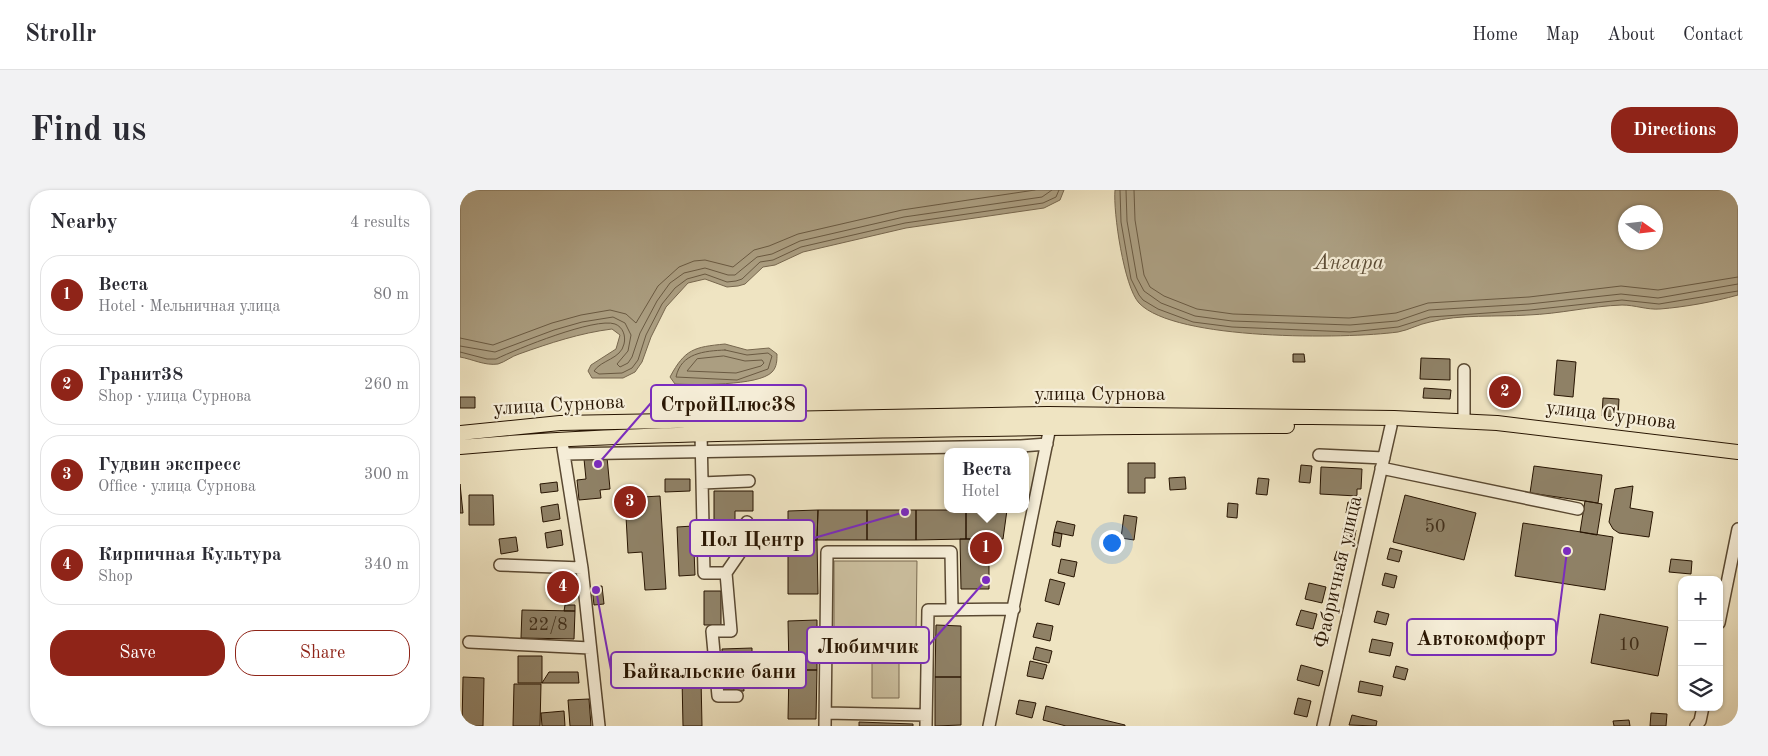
<!DOCTYPE html>
<html lang="en">
<head>
<meta charset="utf-8">
<style>
	body { margin:0; font-family:"Old Standard TT",serif; background:#f2f2f3; color:#2b2b33 }
	.controls { position:absolute; right:15px; bottom:15px; display:grid; overflow:hidden; border-radius:10px; box-shadow:0 1px 4px #0004 }
	.controls button { width:45px; height:45px; display:grid; place-items:center; padding:0; border:0; border-bottom:1px solid #e1e1e2; background:#fff; color:#2b2b33; font:25px sans-serif }
	.compass { position:absolute; left:1158px; top:15px; width:45px; height:45px; border-radius:50%; background:#fff; box-shadow:0 1px 4px #0004; rotate:104deg }
	.you { position:absolute; left:651px; top:352px; width:18px; height:18px; margin:-12px; border:4px solid #fff; border-radius:50%; background:#1a73e8; box-shadow:0 0 0 8px #1a73e833 }
	.badge { display:grid; place-items:center; width:32px; height:32px; border-radius:50%; background:#8f2418; color:#fff; font-size:16px; font-weight:700 }
	.pin { position:absolute; translate:-50% -50%; border:2px solid #fff; box-shadow:0 1px 5px #0006 }
	.popup { position:absolute; left:484px; top:258px; width:85px; height:65px; box-sizing:border-box; display:grid; place-content:center; border-radius:10px; background:#fff; filter:drop-shadow(0 1px 4px #0005); font-size:16px; white-space:nowrap; color:#7c7c81 }
	.popup b { font-size:19px; color:#2b2b33 }
	.popup::after { content:''; position:absolute; left:50%; top:100%; margin-left:-10px; border:10px solid transparent; border-top-color:#fff }
	.list { margin:0; padding:0; list-style:none }
	h2 { display:flex; justify-content:space-between; align-items:center; height:65px; margin:0; padding:0 20px; font-size:21px }
	h2 small { font-size:16px; font-weight:400; color:#7c7c81 }
	.list li { display:grid; grid-template-columns:32px 1fr auto; gap:15px; align-items:center; box-sizing:border-box; height:80px; margin:0 10px 10px; padding:0 10px; border:1px solid #e1e1e2; border-radius:20px }
	.list b { display:block; font-size:19px; white-space:nowrap }
	.list p { margin:0; font-size:16px; white-space:nowrap; color:#7c7c81 }
	.list em { font-size:16px; font-style:normal; color:#7c7c81 }
	.actions { display:flex; gap:10px; padding:15px 20px }
	.actions a { flex:1; padding:11px 0; border:1px solid #8f2418; border-radius:20px; text-align:center; font-size:18px; color:#8f2418 }
	.actions .main { background:#8f2418; color:#fff }
	.icon { flex:none; width:28px; height:28px; fill:none; stroke:currentColor; stroke-width:2; stroke-linecap:round; stroke-linejoin:round }
	.map { position:relative; flex:none; width:1278px; height:536px; overflow:hidden; border-radius:20px }
	header { display:flex; align-items:center; gap:30px; box-sizing:border-box; height:70px; padding:0 25px; background:#fff; border-bottom:1px solid #e1e1e2 }
	header strong { font-size:24px }
	nav { display:flex; gap:28px; margin-inline-start:auto; font-size:18px }
	.intro { display:flex; align-items:center; justify-content:space-between; box-sizing:border-box; height:120px; padding:0 30px }
	h1 { margin:0; font-size:35px }
	.button { padding:12px 22px; border-radius:20px; background:#8f2418; color:#fff; font-size:18px; font-weight:700 }
	main { display:flex; gap:30px; padding:0 30px }
	aside { flex:1; background:#fff; border-radius:20px; box-shadow:0 1px 4px #0004 }
	.map>svg:first-child { display:block }
</style>
</head>
<body>
<header>
<strong>Strollr</strong>
<nav><a>Home</a><a>Map</a><a>About</a><a>Contact</a></nav>
</header>
<div class="intro"><h1>Find us</h1><a class="button">Directions</a></div>
<main>
<aside>
<h2>Nearby<small>4 results</small></h2>
<ul class="list">
<li><span class="badge">1</span><div><b>Веста</b><p>Hotel · Мельничная улица</p></div><em>80 m</em></li>
<li><span class="badge">2</span><div><b>Гранит38</b><p>Shop · улица Сурнова</p></div><em>260 m</em></li>
<li><span class="badge">3</span><div><b>Гудвин экспресс</b><p>Office · улица Сурнова</p></div><em>300 m</em></li>
<li><span class="badge">4</span><div><b>Кирпичная Культура</b><p>Shop</p></div><em>340 m</em></li>
</ul>
<div class="actions"><a class="main">Save</a><a>Share</a></div>
</aside>
<div class="map">
<svg width="1278" height="536" viewBox="0 0 1278 536">
	<rect width="100%" height="100%" fill="#efe4c2"/>
	<filter id="stains"><feTurbulence type="fractalNoise" baseFrequency=".004" numOctaves="4"/><feColorMatrix values="0 0 0 0 .2 0 0 0 0 .09 0 0 0 0 .02 0 0 0 .5 -.17"/></filter>
	<radialGradient id="worn" r=".72"><stop offset=".6" stop-color="#630" stop-opacity="0"/><stop offset="1" stop-color="#630" stop-opacity=".3"/></radialGradient>
	<path fill="#cdc1a1" stroke="#7a6b52" d="M374 371H457L456 447H374Z
		M412 464H439V508H412Z"/>
	<path fill="#ab9e81" stroke="#77674e" fill-rule="evenodd" d="M0 0H604L600 10 584 18 446 38 343 62 315 75 303 77 285 94 278 96 267 97 245 89 228 93 206 117 191 147 182 172 175 182 163 188H132L128 181 131 175 156 159 160 145 152 139C120 143 90 153 59 164 52 166 45 172 38 174 25 176 12 169 0 167Z
		M655 0H1278V105C1253 112 1225 117 1200 119 1187 120 1175 115 1162 115 1131 116 1099 124 1068 125 1038 127 999 124 970 132 959 134 949 140 938 142 886 149 715 151 679 113 664 97 653 22 655 0ZM1166 22H1196V52H1166Z
		M265 154 287 160 309 158 317 164C317 170 317 177 312 182 299 196 234 195 215 194L210 187C225 159 234 157 265 154Z"/>
	<g fill="none" stroke-linecap="round" stroke-linejoin="round">
		<path stroke="#6a5a42" stroke-width="1" d="M660 0 661 32 671 89 679 105 683 110 698 119 733 132 772 137 890 142 938 137 970 127 1070 120 1162 110 1199 114 1278 101
			M666 0 667 31 677 88 684 101 701 113 735 126 772 131 890 135 937 131 969 120 1069 114 1161 104 1198 108 1278 94
			M674 0 675 30 684 85 690 97 704 106 737 119 773 124 889 128 936 123 968 113 1069 107 1161 96 1198 100 1278 87
			M0 148 33 155 92 133 121 125 150 120 166 124 176 133 198 96 219 77 234 71 245 70 273 77 294 60 309 56 338 44 442 20 575 0
			M0 156 35 162 94 140 122 132 153 127 165 133 171 145 168 161 157 174 160 177 168 173 172 167 180 143 197 111 210 93 224 83 245 78 268 85H275L297 67 312 64 340 51 444 27 582 7 592 0
			M265 160 287 165 308 163 312 166 308 179 277 190 216 187C221 163 244 161 265 160Z
			M0 162 27 169H36C57 159 135 127 155 134 163 137 166 146 164 154 161 169 141 170 134 181L139 184 162 183 172 178 178 170 186 145 202 114 215 98 227 89 245 84 267 92 276 91 282 89 300 72 313 70 341 57 445 33 583 13 596 7 599 0
			M264 166 285 171 302 170 304 173 301 176 276 183 227 181 237 169Z"/>
	</g>
	<path fill="#8f8166" stroke="#281502" d="M833 164H844L845 172H833Z
		M961 168 990 169V190L960 189Z
		M1097 170 1116 172 1113 207 1094 205Z
		M1043 190 1053 192 1049 207 1039 205Z
		M964 198 991 200 990 209 963 208Z
		M0 207H15V218H0Z
		M1143 208 1159 209 1158 227 1142 226Z
		M147 267 150 299 140 300 141 308 119 310 117 290 126 289 124 269Z
		M668 273H695V288H685V303H668Z
		M841 275 852 276 850 293 839 292Z
		M1074 276 1142 285 1138 313 1070 303Z
		M861 277 902 279 901 299H897V306L860 304Z
		M725 287 726 299 710 300 709 288Z
		M798 288 809 289 807 305 796 304Z
		M205 289H230V301L205 302Z
		M97 292 98 301 81 303 80 294Z
		M0 294 3 323H0Z
		M1173 296 1170 318 1193 322 1189 347 1159 343 1153 339 1149 332 1155 299Z
		M254 301H293V321H275V363H254Z
		M9 305H33L34 335H9Z
		M945 305 1016 323 1004 370 933 352Z
		M200 306 206 399 185 400 182 362 168 363 165 308Z
		M1125 311 1142 314 1137 345 1120 342Z
		M888 312 900 313 898 325 886 323Z
		M768 313 778 314 777 328 767 327Z
		M98 314 100 329 83 332 81 317Z
		M358 320 357 350H328V321Z
		M358 320H407V350H357Z
		M407 320H456V350H407Z
		M456 320H506V349L456 350Z
		M506 320H547L543 349H506Z
		M664 325 677 327 674 350 661 348Z
		M597 331 615 335 613 346 594 342Z
		M1063 333 1153 347 1145 400 1055 386Z
		M233 336 235 385 219 386 217 337Z
		M883 338 896 340 894 351 882 349Z
		M101 340 103 355 87 358 85 343Z
		M594 342 602 344 600 357 592 355Z
		M56 347 58 361 41 364 39 349Z
		M500 349H529V399H501Z
		M328 350H357L358 404H328Z
		M930 358 942 361 939 372 927 369Z
		M877 361 889 364 887 373 874 370Z
		M601 369 617 372 614 387 598 383Z
		M1211 369 1232 371 1231 384 1209 382Z
		M925 383 937 386 934 398 922 395Z
		M106 388 108 402 92 405 90 390Z
		M590 389 605 393 599 415 585 411Z
		M849 393 866 397 862 413 845 409Z
		M142 396 144 414 134 415 132 397Z
		M244 401H261V435H244Z
		M105 415H115V421H104Z
		M62 420 115 421 114 449 61 448Z
		M841 420 857 424 853 439 836 435Z
		M917 421 929 424 926 435 914 432Z
		M1140 424 1208 437 1198 486 1131 473Z
		M357 430V480H329L328 431Z
		M577 433 593 436 590 451 573 447Z
		M476 435 501 436V487H475Z
		M912 449 933 453 930 466 909 462Z
		M576 457 592 461 589 473 573 469Z
		M292 458V474H278L279 487H283L284 501H263L262 459Z
		M240 462 241 488H222V463Z
		M58 466H82V493H58Z
		M570 471 587 475 583 489 567 486Z
		M841 475 863 481 859 496 837 490Z
		M936 476 948 479 945 490 933 487Z
		M329 480H357L356 529H328Z
		M89 482H118L119 493H82Z
		M3 487 24 488 23 536H2Z
		M475 487H501V535L475 536Z
		M222 488H241L242 536H223Z
		M900 491 923 496 921 506 898 502Z
		M54 494H81L80 536H53Z
		M838 508 851 511 847 527 834 524Z
		M129 509 131 536H110L108 510Z
		M559 510 576 513 572 528 556 524Z
		M586 516 665 535V536H606L583 530Z
		M104 521 105 536H82L81 523Z
		M1191 523 1207 524 1206 536H1190Z
		M892 525 917 531 916 536 889 535Z
		M1169 530 1170 536H1154L1153 531Z
		M399 532 453 534V536H399Z"/>
	<g fill="none" stroke-linecap="round" stroke-linejoin="round">
		<defs>
			<path id="minor" d="M1004 231V180
				M241 244 244 383H266L271 441H252L258 506H277
				M103 258 122 378 139 536
				M561 262V256L587 254
				M104 264 561 256
				M859 265 924 268
				M921 278 1118 319
				M242 293 289 291
				M40 375 122 378
				M266 383 286 354 287 332
				M1259 433 1278 339
				M9 452 130 458
				M365 523 466 525
				M365 536 367 362H491L492 419
				M466 536 468 420 554 419
				M529 536 590 237
				M863 536 931 236
				M1236 536 1240 531 1243 517"/>
			<path id="major" d="M0 243 100 233 588 224 934 228 1037 233 1278 262
				M0 257C119 246 238 244 357 242 514 238 670 237 827 236"/>
		</defs>
		<use href="#minor" stroke="#5a4932" stroke-width="14"/>
		<use href="#major" stroke="#281502" stroke-width="16"/>
		<use href="#minor" stroke="#f5edd7" stroke-width="11"/>
		<use href="#major" stroke="#efe4c2" stroke-width="14"/>
	</g>
	<g text-anchor="middle" dominant-baseline="central" stroke-width="4.5" stroke-linejoin="round" paint-order="stroke">
		<g font-size="18" fill="#42301b">
			<text x="975" y="337">50</text>
			<text x="88" y="435">22/8</text>
			<text x="1169" y="455">10</text>
		</g>
		<g font-size="20" fill="#281502" stroke="#f5edd7">
			<text x="640" y="205">улица Сурнова</text>
			<text transform="translate(99 216) rotate(-3)">улица Сурнова</text>
			<text transform="translate(1151 226) rotate(7)">улица Сурнова</text>
			<text transform="translate(879 382) rotate(-77)">Фабричная улица</text>
		</g>
		<g font-size="21" font-style="italic" fill="#5c4c35" stroke="#f5edd7">
			<text x="889" y="73">Ангара</text>
		</g>
	</g>
	<path fill="none" stroke="#7b2cbf" stroke-width="2" d="M138 274L191 213M445 322L354 348M1107 361L1096 447M526 390L469 455M136 400L151 480"/>
	<g fill="#7b2cbf" stroke="#f5edd7" stroke-width="2">
		<circle cx="138" cy="274" r="5"/>
		<circle cx="445" cy="322" r="5"/>
		<circle cx="1107" cy="361" r="5"/>
		<circle cx="526" cy="390" r="5"/>
		<circle cx="136" cy="400" r="5"/>
	</g>
	<g fill="#f5edd7" stroke="#7b2cbf" stroke-width="2">
		<rect x="191" y="195" width="155" height="36" rx="5"/>
		<rect x="230" y="330" width="124" height="36" rx="5"/>
		<rect x="947" y="429" width="149" height="36" rx="5"/>
		<rect x="347" y="437" width="122" height="36" rx="5"/>
		<rect x="151" y="462" width="195" height="36" rx="5"/>
	</g>
	<g font-size="21" text-anchor="middle" font-weight="bold" fill="#281502">
		<text x="268" y="221">СтройПлюс38</text>
		<text x="292" y="356">Пол Центр</text>
		<text x="1021" y="455">Автокомфорт</text>
		<text x="408" y="463">Любимчик</text>
		<text x="249" y="488">Байкальские бани</text>
	</g>
	<rect width="100%" height="100%" filter="url(#stains)"/>
	<rect width="100%" height="100%" fill="url(#worn)"/>
</svg>
<div class="controls">
<button>+</button>
<button>−</button>
<button><svg class="icon" aria-label="layers" viewBox="0 0 24 24"><path d="M12 4l9 5-9 5-9-5zM3 14l9 5 9-5"/></svg></button>
</div>
<svg class="compass" viewBox="-18 -18 36 36"><path d="M0-13l5 13h-10z" fill="#e53935"/><path d="M0 13l5-13h-10z" fill="#7c7c81"/></svg>
<div class="you"></div>
<div class="pin badge" style="left:526px;top:358px">1</div>
<div class="popup"><b>Веста</b>Hotel</div>
<div class="pin badge" style="left:1045px;top:202px">2</div>
<div class="pin badge" style="left:170px;top:312px">3</div>
<div class="pin badge" style="left:103px;top:397px">4</div>
</div>
</main>
</body>
</html>
